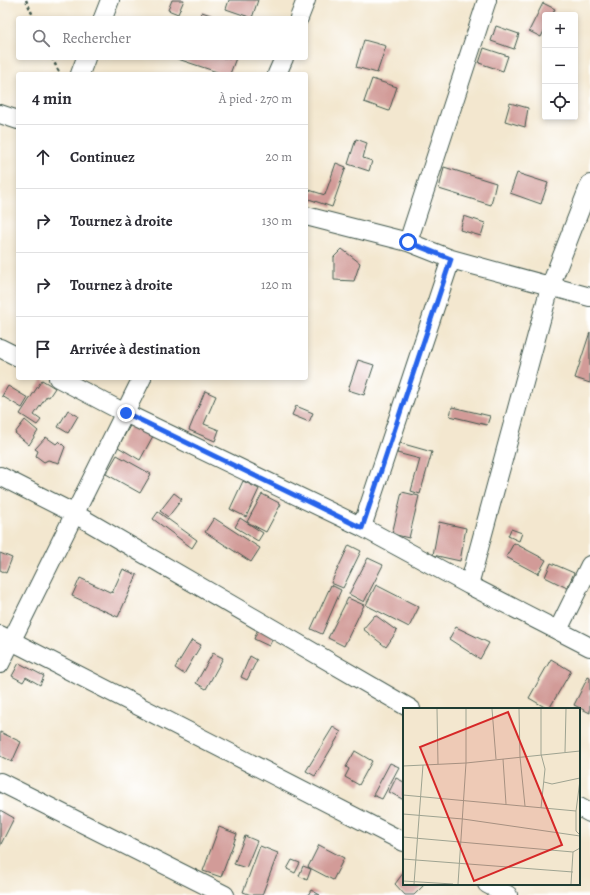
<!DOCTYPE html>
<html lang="fr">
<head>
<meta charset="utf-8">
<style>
	body { margin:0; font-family:Alegreya,serif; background:#f2f2f3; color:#2b2b33 }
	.controls { position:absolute; right:12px; top:12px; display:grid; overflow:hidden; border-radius:4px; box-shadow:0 2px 6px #0003 }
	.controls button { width:36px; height:36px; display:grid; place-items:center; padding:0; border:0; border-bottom:1px solid #e1e1e2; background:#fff; color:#2b2b33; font:20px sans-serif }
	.stop { position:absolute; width:12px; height:12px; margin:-9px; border:3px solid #2563eb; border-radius:50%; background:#fff }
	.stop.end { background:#2563eb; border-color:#fff; box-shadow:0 1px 4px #0008 }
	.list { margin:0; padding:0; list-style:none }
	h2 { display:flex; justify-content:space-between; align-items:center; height:52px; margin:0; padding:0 16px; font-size:17px }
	h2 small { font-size:13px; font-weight:400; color:#7c7c81 }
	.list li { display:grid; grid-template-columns:26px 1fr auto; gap:12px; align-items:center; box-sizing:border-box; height:64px; padding:0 16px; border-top:1px solid #e1e1e2 }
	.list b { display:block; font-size:15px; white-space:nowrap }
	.list em { font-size:13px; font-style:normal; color:#7c7c81 }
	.icon { flex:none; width:22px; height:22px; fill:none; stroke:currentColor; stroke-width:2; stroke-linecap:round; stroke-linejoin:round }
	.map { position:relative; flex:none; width:590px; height:895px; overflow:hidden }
	.search { position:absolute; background:#fff; box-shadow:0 2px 6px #0003; left:16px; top:16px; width:292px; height:44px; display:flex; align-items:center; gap:10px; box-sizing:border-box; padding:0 14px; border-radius:4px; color:#7c7c81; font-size:15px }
	.panel { position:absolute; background:#fff; box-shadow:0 2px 6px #0003; left:16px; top:72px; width:292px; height:308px; border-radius:4px }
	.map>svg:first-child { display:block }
</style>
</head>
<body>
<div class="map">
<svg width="590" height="895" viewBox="0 0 590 895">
	<rect width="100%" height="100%" fill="#fff"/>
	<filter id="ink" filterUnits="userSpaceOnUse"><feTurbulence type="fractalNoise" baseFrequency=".025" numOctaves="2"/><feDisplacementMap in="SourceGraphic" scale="8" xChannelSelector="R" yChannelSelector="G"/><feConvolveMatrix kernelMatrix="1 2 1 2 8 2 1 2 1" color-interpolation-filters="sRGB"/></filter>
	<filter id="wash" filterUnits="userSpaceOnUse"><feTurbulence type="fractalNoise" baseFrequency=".012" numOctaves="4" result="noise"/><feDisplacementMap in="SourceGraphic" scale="16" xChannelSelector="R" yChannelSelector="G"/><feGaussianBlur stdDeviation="0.9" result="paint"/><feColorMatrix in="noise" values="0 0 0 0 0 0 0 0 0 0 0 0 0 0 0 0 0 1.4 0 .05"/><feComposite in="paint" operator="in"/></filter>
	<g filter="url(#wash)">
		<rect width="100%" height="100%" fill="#f3e7cf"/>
		<g id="blocks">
			<path fill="#d29b98" d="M172 0H184L178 14 168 10Z
				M229 0H258L252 18 226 9Z
				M543 3 555 9 552 15H545V29L541 37 529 31Z
				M202 12 219 18H200Z
				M496 26 519 34 514 49 491 41Z
				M364 40 386 46 377 73 356 67Z
				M484 48 508 56 503 71 479 63Z
				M175 58H236L230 74H223Z
				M372 79 397 87 389 111 364 102Z
				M510 103 528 108 525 127 505 121Z
				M356 139 367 143 363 158 372 161 369 171 348 164Z
				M336 163 346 167 332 207 306 198V189L325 195Z
				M444 167 496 183 491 205 439 189Z
				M517 173 548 183 541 204 510 193Z
				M464 216 485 223 481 236 460 230Z
				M342 249 360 263 354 281 334 280V257Z
				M590 332V383L575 378Z
				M358 360 374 365 364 395 348 390Z
				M42 380 55 388 49 397 47 396 34 415 41 420 37 425 20 414Z
				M8 386 28 398 22 408 2 396Z
				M205 391 216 396 204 424 219 430 215 441 189 430Z
				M296 406 313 413 309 422 292 415Z
				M452 407 490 416 487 425 450 416Z
				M68 410 78 416 68 433 58 427Z
				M25 420 38 431 29 445 15 433Z
				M131 424 153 436 140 460 118 447Z
				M46 437 56 444 59 441 65 447 59 463 48 460 44 462 36 456 38 451 35 449Z
				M400 443 432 452 420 494 411 491 420 459 397 453Z
				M117 455 151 474 140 493 106 474Z
				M243 481 259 489 246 517 230 509Z
				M402 492 419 496 409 538 392 534Z
				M174 493 182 499 168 517 160 511Z
				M262 494 281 504 266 532 247 522Z
				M158 512 197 540 192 548 153 519Z
				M214 518 260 548 251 562 205 532Z
				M240 518 263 533 258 541 235 527Z
				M439 522 466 528 460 561 433 555Z
				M511 529 522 533 519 541 508 536Z
				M514 543 546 560 538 574 506 557Z
				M349 545 361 551 343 588 331 583Z
				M0 553 12 558 6 573 0 570Z
				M368 558 383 565 364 602 349 594Z
				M551 563 574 573 567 588 545 577Z
				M123 569 137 575 118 617 72 596 80 578 112 593Z
				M331 585 341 590 322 634 311 629Z
				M376 585 419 607 409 627 366 605Z
				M348 598 364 605 344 646 328 638Z
				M375 615 397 631 386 647 363 629Z
				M456 627 489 643 480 659 449 639Z
				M258 629 274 636 269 646 254 639Z
				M192 640 201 645 184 674 175 668Z
				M213 653 223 658 206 689 196 683Z
				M250 656 257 660 247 680 241 677Z
				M551 659 571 671 549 709H548L529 698Z
				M19 663 44 676 40 685 26 677 23 682 12 676Z
				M588 677 590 678V713L574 705Z
				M333 727 341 732 315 776 306 771Z
				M0 732 21 742 12 762 0 756Z
				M355 751 372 761 359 785 345 777 349 769 346 767Z
				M390 763 399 767 382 799 373 795Z
				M396 778 404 782V800L389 792Z
				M0 810 14 818 0 846Z
				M219 827 237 834 221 877 203 871Z
				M245 836 257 841 246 868 234 864Z
				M319 845 344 858 333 880 308 867Z
				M260 846 278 853 262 895H251L243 892Z
				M292 860 300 863 295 873 287 869Z
				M303 866 311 869 307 880 299 876Z
				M404 872V884L424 885 414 895H405L395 884Z
				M311 890 320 895H308Z"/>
		</g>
	</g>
	<g filter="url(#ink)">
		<use href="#blocks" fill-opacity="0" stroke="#3f564b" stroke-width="1"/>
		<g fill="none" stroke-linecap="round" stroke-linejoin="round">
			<defs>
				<path id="minor" d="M103 18 110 0
					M299 18 306 0
					M80 74 86 58
					M277 74 284 58
					M0 114 18 120
					M306 216 408 242 451 259 590 297
					M408 242 487 0
					M0 348 18 357
					M58 378 125 413 362 527 469 585 590 647
					M0 476 75 514 411 709
					M362 527 451 259
					M469 585 550 287 590 184
					M558 630 590 565
					M0 635 404 842
					M0 664 142 378
					M0 782 225 895
					M579 807 590 813
					M487 884 508 895"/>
			</defs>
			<use href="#minor" stroke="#3f564b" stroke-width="20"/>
			<path stroke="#3f564b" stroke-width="2.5" stroke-dasharray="3 3" stroke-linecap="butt" d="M26 0 34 18
				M52 58 60 74"/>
			<use href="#minor" stroke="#fff" stroke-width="18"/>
		</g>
	</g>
	<g fill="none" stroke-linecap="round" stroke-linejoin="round" filter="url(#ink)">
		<path stroke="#2563eb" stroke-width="5" d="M126 413 362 528 451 259 408 242"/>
	</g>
	<g transform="translate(403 708)">
		<rect width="177" height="177" fill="#f3e7cf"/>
		<path fill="none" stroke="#9ea391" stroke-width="1" d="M34 1 35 56M89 1 93 51M116 1 117 49 122 98M138 1V46L142 61 138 100M162 44 163 1M100 51 103 96M0 58 63 55 177 43M177 72 173 103V123L177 127M141 74 149 76 177 70M0 87 173 103M0 106 60 111 177 128M0 129 170 144 177 140M0 151 170 164M0 173 50 176M11 176 20 57M55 176 63 55V1M168 176 170 144"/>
		<path fill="#d62828" fill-opacity="0.15" stroke="#d62828" stroke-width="2" d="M105 4 159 137 71 173 17 39Z"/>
		<rect width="177" height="177" fill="none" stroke="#1f3d34" stroke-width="2"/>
	</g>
</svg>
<div class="controls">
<button>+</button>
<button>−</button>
<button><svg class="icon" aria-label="locate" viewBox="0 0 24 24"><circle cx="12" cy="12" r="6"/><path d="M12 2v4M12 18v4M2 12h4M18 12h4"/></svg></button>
</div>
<div class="stop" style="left:408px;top:242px"></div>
<div class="stop end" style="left:126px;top:413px"></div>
<div class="search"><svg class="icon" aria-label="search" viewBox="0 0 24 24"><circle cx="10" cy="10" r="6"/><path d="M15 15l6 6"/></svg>Rechercher</div>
<section class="panel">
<h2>4 min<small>À pied · 270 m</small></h2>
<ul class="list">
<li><svg class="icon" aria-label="ahead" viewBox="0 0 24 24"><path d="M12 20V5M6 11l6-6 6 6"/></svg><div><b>Continuez</b></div><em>20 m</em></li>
<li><svg class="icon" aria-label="right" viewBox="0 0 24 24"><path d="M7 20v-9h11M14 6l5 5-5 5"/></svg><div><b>Tournez à droite</b></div><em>130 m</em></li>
<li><svg class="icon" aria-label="right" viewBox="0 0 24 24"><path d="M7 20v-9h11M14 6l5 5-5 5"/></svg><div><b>Tournez à droite</b></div><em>120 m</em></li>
<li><svg class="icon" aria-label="arrive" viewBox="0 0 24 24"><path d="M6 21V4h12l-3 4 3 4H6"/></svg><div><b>Arrivée à destination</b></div></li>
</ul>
</section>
</div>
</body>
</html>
